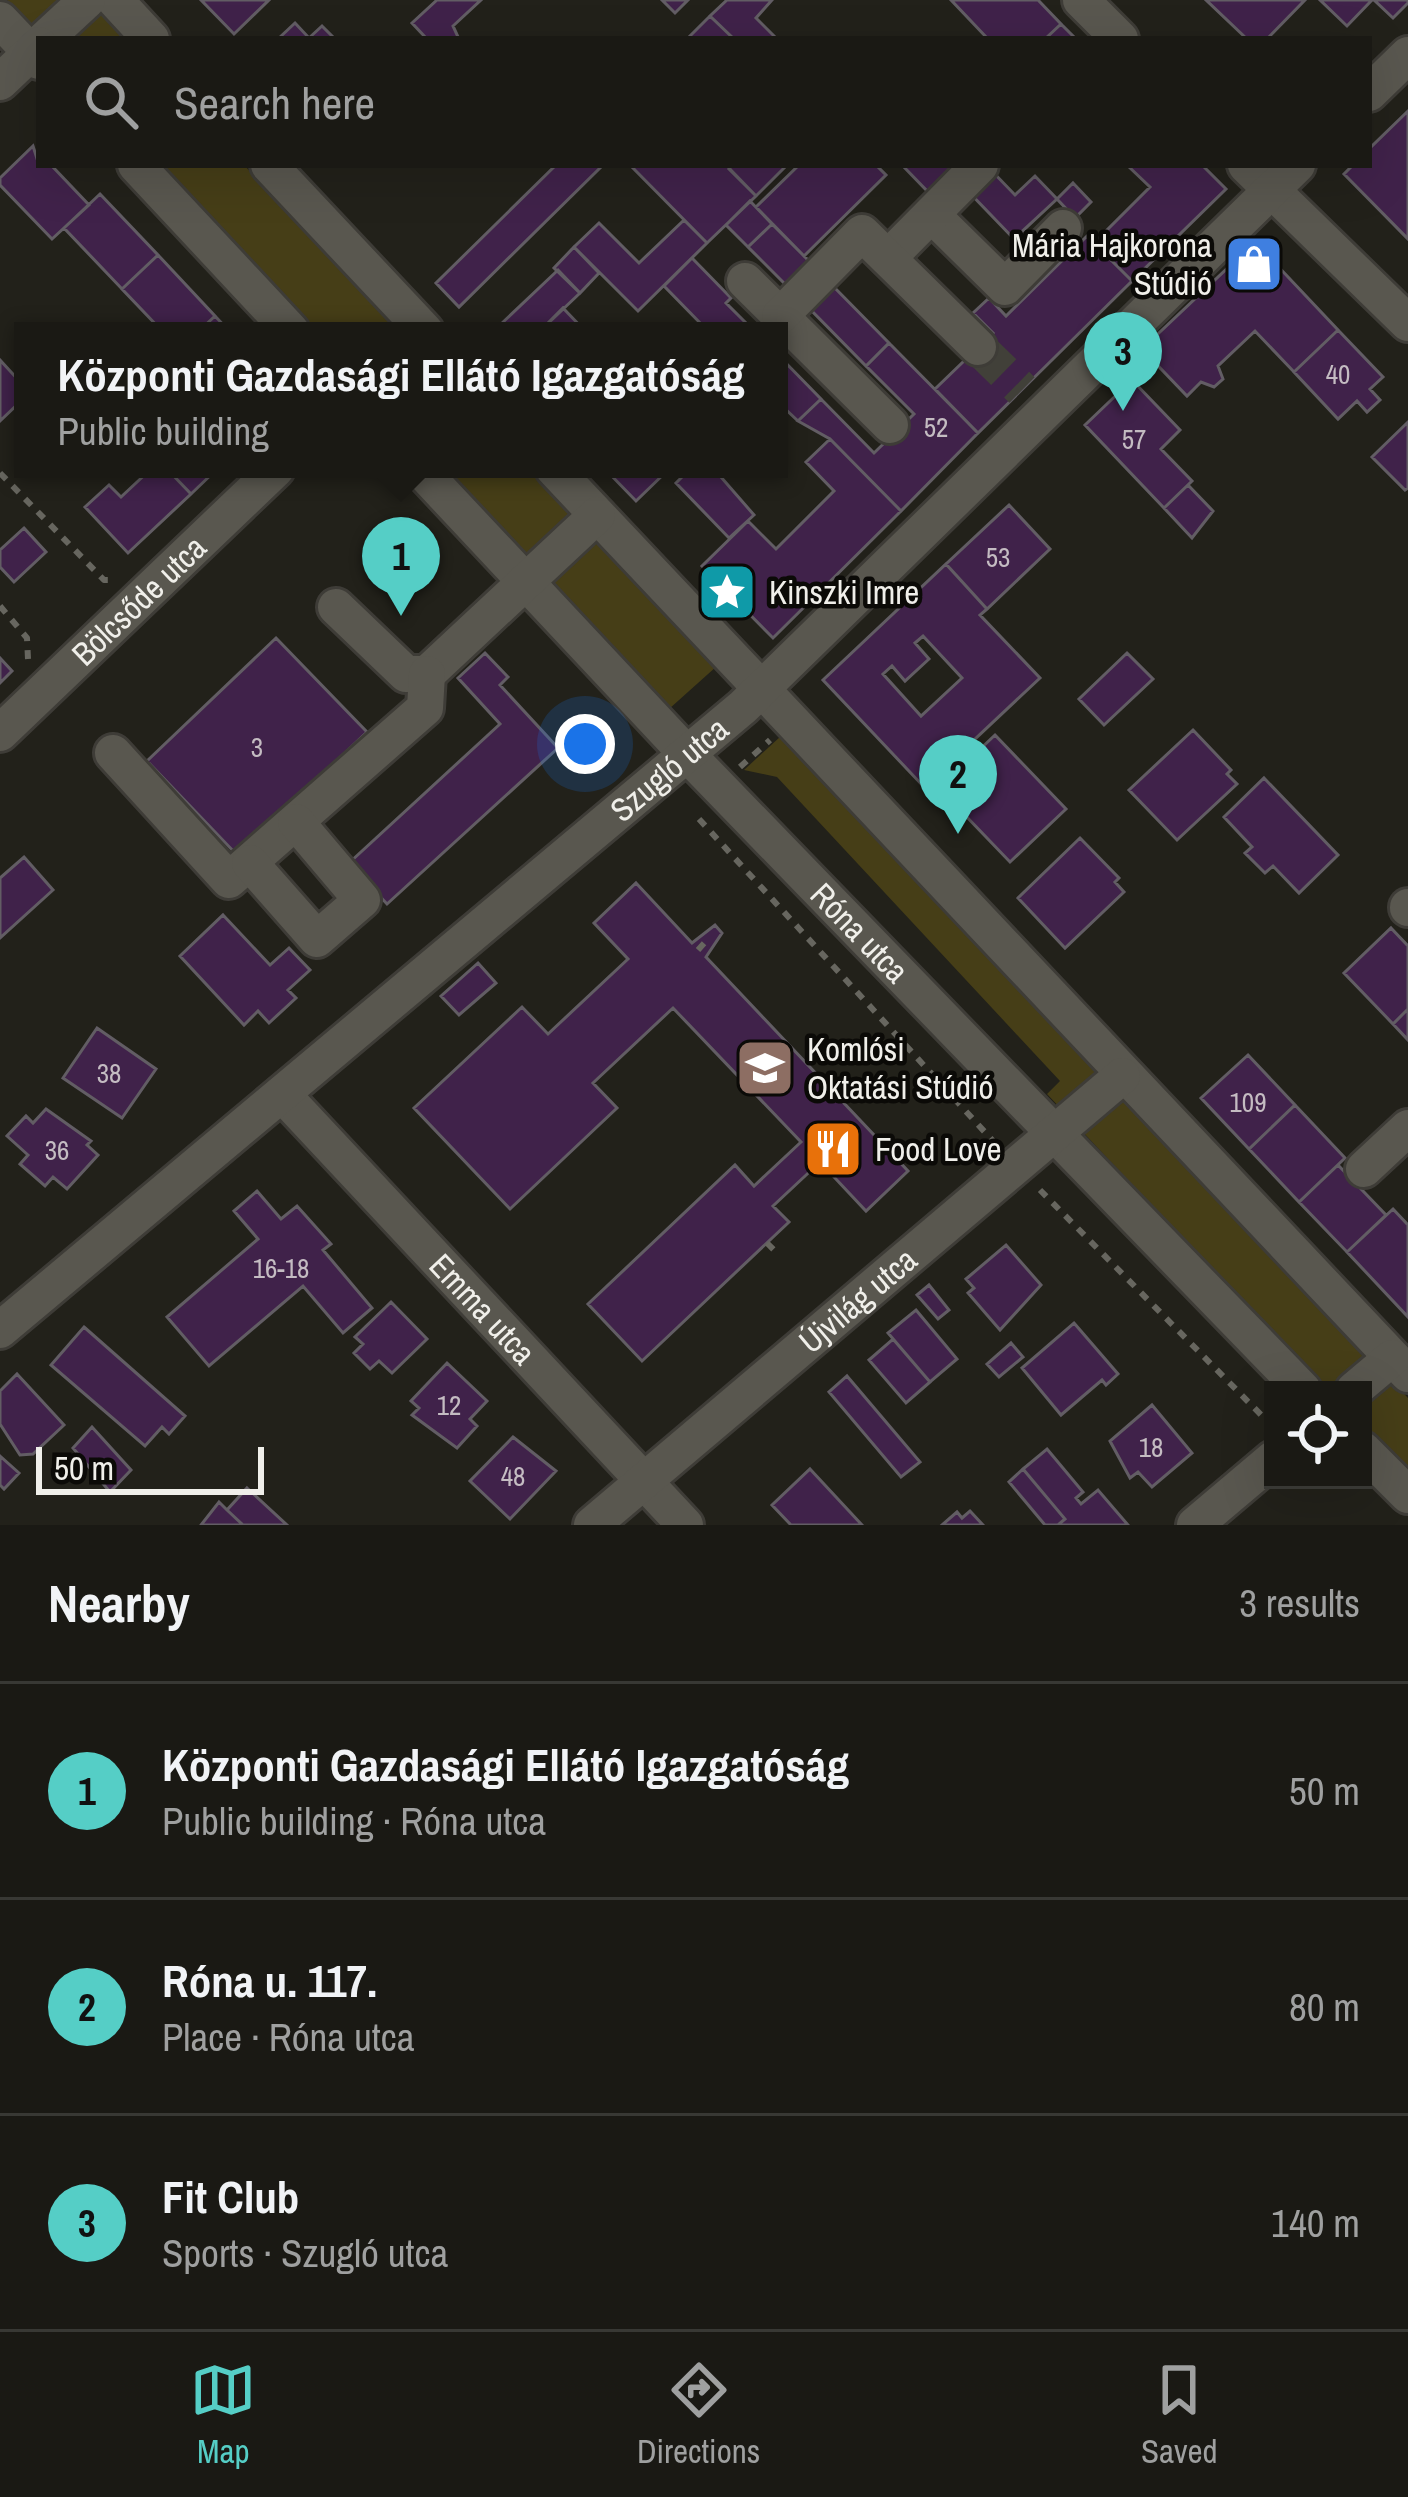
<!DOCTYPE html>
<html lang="en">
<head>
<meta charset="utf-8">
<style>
	body { margin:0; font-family:"Archivo Narrow",sans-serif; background:#272622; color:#f1f3f6 }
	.controls { position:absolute; right:36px; bottom:36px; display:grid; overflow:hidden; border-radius:0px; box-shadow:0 12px 48px #0002 }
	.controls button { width:108px; height:108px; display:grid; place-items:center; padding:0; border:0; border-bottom:3px solid #383834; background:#1a1914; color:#f1f3f6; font:60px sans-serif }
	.scale { position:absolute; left:36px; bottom:30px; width:228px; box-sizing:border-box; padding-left:12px; border:6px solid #f0efea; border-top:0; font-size:33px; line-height:42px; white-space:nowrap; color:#f0efea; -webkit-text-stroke:9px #0b0a07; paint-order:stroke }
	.you { position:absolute; left:585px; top:744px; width:42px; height:42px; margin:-30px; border:9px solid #fff; border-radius:50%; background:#1a73e8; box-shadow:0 0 0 18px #1a73e833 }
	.badge { display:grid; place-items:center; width:78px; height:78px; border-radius:50%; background:#55cec6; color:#111; font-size:39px; font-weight:700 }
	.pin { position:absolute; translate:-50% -99px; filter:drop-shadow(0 3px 6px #0008) }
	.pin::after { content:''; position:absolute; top:63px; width:42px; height:36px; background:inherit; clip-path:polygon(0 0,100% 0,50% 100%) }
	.popup { position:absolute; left:14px; top:322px; width:774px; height:156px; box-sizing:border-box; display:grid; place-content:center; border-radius:0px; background:#1a1914; filter:drop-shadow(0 3px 9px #0005); font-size:39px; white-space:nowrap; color:#9fa0a0 }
	.popup b { font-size:45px; color:#f1f3f6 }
	.popup::after { content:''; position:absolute; left:50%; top:100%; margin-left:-24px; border:24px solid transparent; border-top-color:#1a1914 }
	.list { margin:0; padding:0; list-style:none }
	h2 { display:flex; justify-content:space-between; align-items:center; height:156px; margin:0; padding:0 48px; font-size:51px }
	h2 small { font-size:39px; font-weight:400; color:#9fa0a0 }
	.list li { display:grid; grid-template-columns:78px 1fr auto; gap:36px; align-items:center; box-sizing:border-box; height:216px; padding:0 48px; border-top:3px solid #383834 }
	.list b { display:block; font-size:45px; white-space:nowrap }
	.list p { margin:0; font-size:39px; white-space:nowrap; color:#9fa0a0 }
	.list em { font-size:39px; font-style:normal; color:#9fa0a0 }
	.icon { flex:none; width:66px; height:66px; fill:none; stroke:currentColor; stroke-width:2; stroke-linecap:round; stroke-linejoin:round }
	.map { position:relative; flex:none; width:1408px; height:1525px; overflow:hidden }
	.search { position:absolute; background:#1a1914; box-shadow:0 12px 48px #0002; left:36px; right:36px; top:36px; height:132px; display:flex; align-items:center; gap:30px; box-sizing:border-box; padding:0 42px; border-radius:0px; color:#9fa0a0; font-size:45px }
	.sheet { height:804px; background:#1a1914 }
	nav { display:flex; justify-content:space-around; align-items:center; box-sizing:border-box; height:168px; border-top:3px solid #383834; background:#1a1914; font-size:33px; color:#9fa0a0 }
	nav a { display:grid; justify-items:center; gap:6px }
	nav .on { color:#55cec6 }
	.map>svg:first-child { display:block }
</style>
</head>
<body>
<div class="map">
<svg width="1408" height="1525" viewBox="0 0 1408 1525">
	<rect width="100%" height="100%" fill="#22211a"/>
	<path fill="#463e17" d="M7 0H89L125 39H43Z
		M161 165H244L401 331H316Z
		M445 469H531L717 666 669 709Z
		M781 736 1408 1398V1478L1363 1430V1390H1325L1047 1094 1060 1081 777 777 744 770Z"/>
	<path fill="#40224a" stroke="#625d64" stroke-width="3" fill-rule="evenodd" d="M201 0H269L234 34Z
		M437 0H481L453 26 459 39H427L412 23Z
		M662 0H688L675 13Z
		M727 0H772L756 18 777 39H734L710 16Z
		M951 0H1038L1061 24 1045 39H988Z
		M1206 0H1305L1267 39H1247Z
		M1320 0H1372L1347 26Z
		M1374 0H1408V3L1393 18Z
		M710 16 734 39H687Z
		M295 23 309 38 322 26 335 39H278Z
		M1061 24 1076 39H1045Z
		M1408 111V239L1344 174 1353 165H1369V149Z
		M33 146 39 165H51L89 205 52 239 0 185V178Z
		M556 165H603L459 307 436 283Z
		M630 165H726L756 196 707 243Z
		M733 165H787L756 196 729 169Z
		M799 165H876L886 175 804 256 756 207Z
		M902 165H965L933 197Z
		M1127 165H1202L1226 189 1132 281 1094 243 1150 187Z
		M989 168 1015 195 1035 176 1057 199 1014 239 966 189Z
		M1073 183 1091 202 1075 218 1057 199Z
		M100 194 158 255 122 289 64 228Z
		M750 201 772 224 748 247 726 225Z
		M684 220 707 243 638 311 574 247 599 223 639 263Z
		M772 224 819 271 796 295 748 247Z
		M1087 236 1132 281 978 433 935 389 993 333 973 313 989 298 1006 316Z
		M1255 242 1338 330 1294 372 1255 331 1218 366 1223 379 1214 387 1201 382 1187 396 1142 349Z
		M574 247 599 273 580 293 554 268Z
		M158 255 215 316 199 331H162L122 289Z
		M692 258 731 298 726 303 754 331H708L664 286Z
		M558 270 580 293 540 331H506L500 325Z
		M829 282 889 343 866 366 806 305Z
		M563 308 583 329 540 331Z
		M215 316 229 331H199Z
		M1338 330 1383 377 1370 389 1380 400 1367 412 1357 401 1338 419 1294 372Z
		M889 343 978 433 901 511 830 439 798 421 821 399 874 453 914 414 866 366Z
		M779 356 821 399 798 421 779 403Z
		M0 360 23 385V399L0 421Z
		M1132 380 1180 430 1161 449 1192 481 1164 508 1085 425Z
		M1408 422V488L1405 490 1372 457Z
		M830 439 901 511 773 638 702 566 748 521 776 549 834 491 806 462Z
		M151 469H167L191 494 128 553 85 507 109 485 121 497Z
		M167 469H217L191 494Z
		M605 469H669L636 501Z
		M690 469H714L754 515 729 538 676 483Z
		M1188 485 1213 511 1192 538 1164 508Z
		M1009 505 1050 549 987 609 946 564Z
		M24 528 46 552 14 582 0 567V550Z
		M946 564 987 609 980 615 1040 678 924 787 823 680ZM923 636 962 678 921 716 883 674 892 666 905 681 929 659 915 643Z
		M276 638 367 732 237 855 147 761Z
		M485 653 508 677 500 685 558 748 387 904 349 863 500 724 458 678Z
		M1127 653 1153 679 1104 725 1079 699Z
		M0 658 12 671 0 683Z
		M1193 730 1231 770 1227 774 1237 784 1177 840 1129 790Z
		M995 735 1066 809 1010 862 939 788Z
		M1264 778 1338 855 1299 893 1273 866 1265 873 1245 853 1252 847 1224 817Z
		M1080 838 1119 878 1115 882 1124 892 1065 948 1018 898Z
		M24 857 53 890 0 938V878Z
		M636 883 692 943 715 925 722 933 706 957 908 1171 866 1211 820 1162 773 1206 789 1222 642 1361 588 1304 735 1165 754 1186 801 1142 673 1008 593 1083 617 1108 510 1209 414 1108 522 1007 548 1034 628 959 594 923Z
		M223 915 270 965 289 948 310 970 288 990 296 998 269 1023 258 1011 244 1025 180 956Z
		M1391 928 1408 946V1009L1393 1024 1344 973Z
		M478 963 496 983 459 1015 441 996Z
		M1408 1009V1040L1393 1024Z
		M97 1028 156 1069 122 1118 63 1078Z
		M1248 1055 1295 1105 1249 1149 1201 1098Z
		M1295 1105 1345 1158 1299 1202 1249 1149Z
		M46 1109 91 1141 87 1145 98 1155 67 1189 53 1177 45 1186 20 1164 28 1155 7 1136 26 1116 33 1123Z
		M1338 1165 1386 1215 1347 1252 1299 1202Z
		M257 1191 281 1219 297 1206 331 1244 323 1250 372 1308 343 1333 303 1286 209 1366 167 1317 258 1239 234 1211Z
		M1393 1209 1408 1225V1317L1347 1252Z
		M1006 1245 1041 1285 1000 1330 968 1293 974 1288 966 1279Z
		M929 1285 949 1310 938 1319 917 1295Z
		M391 1302 427 1339 392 1373 379 1361 370 1369 354 1353 363 1344 355 1337Z
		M916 1310 957 1359 930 1382 888 1333Z
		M1074 1323 1118 1374 1106 1385 1102 1380 1061 1415 1022 1368Z
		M84 1327 185 1416 169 1434 162 1427 145 1446 51 1365Z
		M893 1339 930 1382 906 1403 869 1360Z
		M1011 1343 1023 1357 999 1377 987 1364Z
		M447 1363 487 1401 470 1419 477 1426 457 1448 412 1415 419 1408 411 1401Z
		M17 1374 64 1425 33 1454 20 1455 0 1424V1391Z
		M847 1376 920 1462 901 1477 829 1392Z
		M1152 1405 1192 1453 1152 1487 1138 1472 1130 1478 1110 1441Z
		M92 1427 131 1470 110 1492 73 1448Z
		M513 1437 556 1471 510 1519 470 1481Z
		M1047 1449 1083 1492 1076 1498 1081 1504 1098 1490 1128 1525H1058L1065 1519 1023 1469Z
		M0 1456 19 1473 4 1489 0 1485Z
		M810 1469 862 1525H791L772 1505Z
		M1023 1469 1065 1519 1058 1525H1045L1009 1482Z
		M247 1488 287 1525H243L227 1510Z
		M219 1502 227 1510 243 1525H201Z
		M970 1511 983 1525H942L957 1512 962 1518Z"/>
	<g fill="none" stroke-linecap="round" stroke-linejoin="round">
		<path stroke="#414039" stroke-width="36" stroke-dasharray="36 18" stroke-linecap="butt" d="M978 347 1022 390"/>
		<defs>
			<g id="minor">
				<path d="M115 0 151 39"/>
				<path d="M1081 0 1120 39"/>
				<path d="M0 20 39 61"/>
				<path d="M45 39 87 0"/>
				<path d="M0 82 39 45"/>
				<path d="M1369 93 1408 55"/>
				<path d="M136 165 291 331"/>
				<path d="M269 165 425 331"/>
				<path d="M1246 165 1408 323"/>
				<path d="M932 215 1005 287 1063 228"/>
				<path d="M888 258 980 165"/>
				<path d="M745 281 890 425"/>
				<path d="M780 316 862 233 978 347"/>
				<path id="s1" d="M420 469 686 753 1303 1390"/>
				<path d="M554 469 1408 1374"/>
				<path d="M336 607 406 674H427L597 515"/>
				<path id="s2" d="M0 733 276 469"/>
				<path d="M113 753 229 880 425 708 427 674"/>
				<path d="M250 863 317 939 362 900 296 822"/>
				<path d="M1408 907V908"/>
				<path id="s3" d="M282 1094 685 1525"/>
				<path d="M1364 1169 1408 1128"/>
				<path id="s4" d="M0 1330 743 707 1297 165"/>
				<path d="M1354 1390 1392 1358"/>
				<path d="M1363 1450 1408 1495"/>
				<path id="s5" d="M592 1525 1122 1076"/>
				<path d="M1195 1525 1273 1459"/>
			</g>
		</defs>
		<use href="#minor" stroke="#3e3c37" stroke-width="42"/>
		<path stroke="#67665f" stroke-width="6" stroke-dasharray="9 9" stroke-linecap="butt" d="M0 473 104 580H113
			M0 606 27 638 28 659
			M740 767 770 740
			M699 819 993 1141
			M698 950 708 939
			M1040 1190 1273 1427
			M767 1243 777 1253"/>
		<use href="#minor" stroke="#59574f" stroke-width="36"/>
	</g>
	<defs>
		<symbol id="shop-square" viewBox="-11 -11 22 22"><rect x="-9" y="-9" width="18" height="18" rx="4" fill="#3f7fe0" stroke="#0b0a07"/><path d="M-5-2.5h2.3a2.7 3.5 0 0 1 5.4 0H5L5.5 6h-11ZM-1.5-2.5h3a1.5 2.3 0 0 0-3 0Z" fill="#fff"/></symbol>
		<symbol id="sight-square" viewBox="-11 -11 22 22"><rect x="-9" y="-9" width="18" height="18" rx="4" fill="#0f9aa8" stroke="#0b0a07"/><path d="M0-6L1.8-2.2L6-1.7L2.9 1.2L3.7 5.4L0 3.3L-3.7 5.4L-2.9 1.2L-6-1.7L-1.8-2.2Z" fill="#fff"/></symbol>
		<symbol id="school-square" viewBox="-11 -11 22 22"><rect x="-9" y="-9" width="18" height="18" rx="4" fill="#8d6e63" stroke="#0b0a07"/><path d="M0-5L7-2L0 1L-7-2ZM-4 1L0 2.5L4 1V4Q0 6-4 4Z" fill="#fff"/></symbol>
		<symbol id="restaurant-square" viewBox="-11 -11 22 22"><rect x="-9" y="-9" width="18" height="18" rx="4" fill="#e8710a" stroke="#0b0a07"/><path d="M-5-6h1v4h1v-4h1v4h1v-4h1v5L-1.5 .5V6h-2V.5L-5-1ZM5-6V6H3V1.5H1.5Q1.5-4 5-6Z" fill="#fff"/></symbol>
	</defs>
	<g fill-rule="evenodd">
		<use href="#shop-square" x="1221" y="231" width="66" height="66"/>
		<use href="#sight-square" x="694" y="559" width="66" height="66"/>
		<use href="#school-square" x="732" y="1035" width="66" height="66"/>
		<use href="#restaurant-square" x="800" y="1116" width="66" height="66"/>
	</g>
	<g text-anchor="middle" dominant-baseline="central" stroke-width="9" stroke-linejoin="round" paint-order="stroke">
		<g font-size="27" fill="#c4bcc2">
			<text x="1338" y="374">40</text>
			<text x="936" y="427">52</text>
			<text x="1134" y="439">57</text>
			<text x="998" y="557">53</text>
			<text x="257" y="747">3</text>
			<text x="109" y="1073">38</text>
			<text x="1248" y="1102">109</text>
			<text x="57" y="1150">36</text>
			<text x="281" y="1268">16-18</text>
			<text x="449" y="1405">12</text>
			<text x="1151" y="1447">18</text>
			<text x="513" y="1476">48</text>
		</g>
		<g font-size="33" fill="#f0efea" stroke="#0b0a07" text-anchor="start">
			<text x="1212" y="245" text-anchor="end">Mária Hajkorona<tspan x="1212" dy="38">Stúdió</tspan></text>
			<text x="769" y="592">Kinszki Imre</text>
			<text x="807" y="1049">Komlósi<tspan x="807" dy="38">Oktatási Stúdió</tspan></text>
			<text x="875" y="1149">Food Love</text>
		</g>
		<g font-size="33" fill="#f0efea" stroke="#0b0a07">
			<text stroke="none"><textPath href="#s2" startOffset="192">Bölcsőde utca</textPath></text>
			<text stroke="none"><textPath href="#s4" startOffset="873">Szugló utca</textPath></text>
			<text stroke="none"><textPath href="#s1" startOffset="639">Róna utca</textPath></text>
			<text stroke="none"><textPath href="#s5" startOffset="348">Újvilág utca</textPath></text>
			<text stroke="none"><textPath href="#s3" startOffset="294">Emma utca</textPath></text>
		</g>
	</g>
</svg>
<div class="controls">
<button><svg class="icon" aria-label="locate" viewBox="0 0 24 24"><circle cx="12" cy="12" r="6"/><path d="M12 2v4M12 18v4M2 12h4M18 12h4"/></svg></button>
</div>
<div class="scale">50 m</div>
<div class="you"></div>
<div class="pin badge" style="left:401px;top:616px">1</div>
<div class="popup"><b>Központi Gazdasági Ellátó Igazgatóság</b>Public building</div>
<div class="pin badge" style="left:958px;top:834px">2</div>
<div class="pin badge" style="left:1123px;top:411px">3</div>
<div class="search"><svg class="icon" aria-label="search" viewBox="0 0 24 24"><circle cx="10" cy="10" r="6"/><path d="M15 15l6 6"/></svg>Search here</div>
</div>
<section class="sheet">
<h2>Nearby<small>3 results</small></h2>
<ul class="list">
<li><span class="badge">1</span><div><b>Központi Gazdasági Ellátó Igazgatóság</b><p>Public building · Róna utca</p></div><em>50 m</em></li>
<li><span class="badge">2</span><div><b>Róna u. 117.</b><p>Place · Róna utca</p></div><em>80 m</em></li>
<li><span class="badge">3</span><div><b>Fit Club</b><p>Sports · Szugló utca</p></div><em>140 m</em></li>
</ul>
</section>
<nav>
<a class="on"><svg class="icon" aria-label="map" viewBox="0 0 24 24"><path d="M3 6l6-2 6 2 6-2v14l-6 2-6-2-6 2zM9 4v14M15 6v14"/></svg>Map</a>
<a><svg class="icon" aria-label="directions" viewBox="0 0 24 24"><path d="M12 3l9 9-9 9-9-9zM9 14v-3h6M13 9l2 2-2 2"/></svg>Directions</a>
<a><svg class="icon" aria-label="saved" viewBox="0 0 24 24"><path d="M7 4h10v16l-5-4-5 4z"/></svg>Saved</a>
</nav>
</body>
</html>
